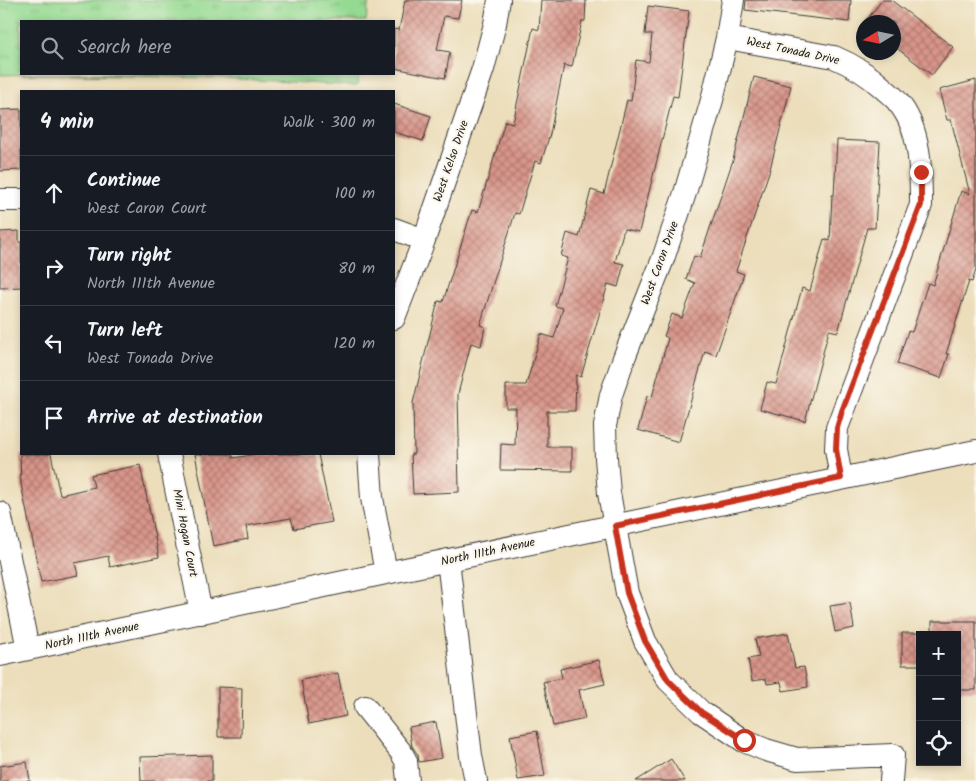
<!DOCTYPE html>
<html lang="en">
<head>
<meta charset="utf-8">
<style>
	body { margin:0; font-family:Kalam,sans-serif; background:#242831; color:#f1f3f6 }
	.controls { position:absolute; right:15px; bottom:15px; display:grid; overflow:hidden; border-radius:0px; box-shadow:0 2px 8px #0003 }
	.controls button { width:45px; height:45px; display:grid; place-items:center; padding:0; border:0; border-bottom:1px solid #363941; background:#171b24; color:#f1f3f6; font:25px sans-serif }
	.compass { position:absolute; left:856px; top:15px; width:45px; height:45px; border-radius:50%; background:#171b24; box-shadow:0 2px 8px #0003; rotate:260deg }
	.stop { position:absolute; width:15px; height:15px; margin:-11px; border:4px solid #c8321e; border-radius:50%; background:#fff }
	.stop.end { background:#c8321e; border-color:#fff; box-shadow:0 1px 5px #0008 }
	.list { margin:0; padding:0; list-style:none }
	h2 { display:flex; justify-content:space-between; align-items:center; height:65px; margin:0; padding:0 20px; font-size:21px }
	h2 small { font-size:16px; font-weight:400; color:#9ea1a6 }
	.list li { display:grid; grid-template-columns:32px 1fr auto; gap:15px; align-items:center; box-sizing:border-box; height:75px; padding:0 20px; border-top:1px solid #363941 }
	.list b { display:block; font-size:19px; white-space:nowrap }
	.list p { margin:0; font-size:16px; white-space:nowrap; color:#9ea1a6 }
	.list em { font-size:16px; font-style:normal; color:#9ea1a6 }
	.icon { flex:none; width:28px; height:28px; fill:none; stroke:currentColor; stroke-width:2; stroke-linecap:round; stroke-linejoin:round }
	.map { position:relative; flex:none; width:976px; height:781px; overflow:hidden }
	.search { position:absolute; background:#171b24; box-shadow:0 2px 8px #0003; left:20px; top:20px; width:375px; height:55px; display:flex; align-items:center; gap:12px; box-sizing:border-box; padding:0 18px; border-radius:0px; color:#9ea1a6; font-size:19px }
	.panel { position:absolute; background:#171b24; box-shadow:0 2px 8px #0003; left:20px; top:90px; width:375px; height:365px; border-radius:0px }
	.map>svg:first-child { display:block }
</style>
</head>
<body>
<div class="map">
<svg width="976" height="781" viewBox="0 0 976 781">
	<defs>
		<pattern id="grass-tufts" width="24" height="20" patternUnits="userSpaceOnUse" patternTransform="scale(1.25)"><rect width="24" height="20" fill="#95da92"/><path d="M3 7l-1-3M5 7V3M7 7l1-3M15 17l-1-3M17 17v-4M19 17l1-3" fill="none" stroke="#80ba7d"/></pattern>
		<pattern id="building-cross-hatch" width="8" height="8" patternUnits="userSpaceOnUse" patternTransform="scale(1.25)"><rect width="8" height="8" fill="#d9958a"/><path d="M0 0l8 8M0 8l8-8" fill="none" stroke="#af7970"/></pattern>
	</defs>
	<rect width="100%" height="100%" fill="#fbf7ec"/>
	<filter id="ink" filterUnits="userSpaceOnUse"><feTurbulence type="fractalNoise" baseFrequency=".02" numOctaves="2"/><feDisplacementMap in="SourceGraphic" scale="10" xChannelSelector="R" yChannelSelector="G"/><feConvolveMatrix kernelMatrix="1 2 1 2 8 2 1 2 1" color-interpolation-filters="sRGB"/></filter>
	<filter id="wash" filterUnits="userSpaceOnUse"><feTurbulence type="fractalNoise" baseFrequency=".0096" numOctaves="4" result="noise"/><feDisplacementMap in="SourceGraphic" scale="20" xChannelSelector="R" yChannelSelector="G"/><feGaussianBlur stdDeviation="1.12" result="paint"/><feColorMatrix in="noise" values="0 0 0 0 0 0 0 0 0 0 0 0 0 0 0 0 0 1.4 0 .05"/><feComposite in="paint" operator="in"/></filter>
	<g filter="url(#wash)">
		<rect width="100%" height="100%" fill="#ecdebb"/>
		<path fill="url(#grass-tufts)" stroke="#587b57" d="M0 0H369L366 21H21V74H359L357 86 225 78 34 74 0 75Z"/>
		<g id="blocks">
			<path fill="url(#building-cross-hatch)" d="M405 0H462L458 18 444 16 437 50 450 52 445 78 394 68V29L399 30Z
				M541 0H586L585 21H582L572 67 564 65 550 134 541 163 535 161 519 214 515 213 480 325 485 327 481 346 471 343 458 394 459 440H458L459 492 413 494 411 454H414L413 403 438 301 443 302 472 210 478 212 505 121 513 123 533 28 539 30Z
				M746 0H851L849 22 745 10Z
				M882 0H891L953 47 932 75 894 46V22H865Z
				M648 6 689 11 678 97 673 96 639 232 624 229 615 262 624 264 618 287 608 284 581 377 576 375 575 411H547V447H572V471L500 470 501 444 515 445 516 408H506V385H526L541 334 554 338 563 308 555 306 568 258 561 256 567 233 579 237 591 190 604 194 627 100 631 101 636 60 649 62 652 34H645Z
				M754 77 791 86 770 169 736 271 744 274 716 355 705 351 679 442 638 430 647 396 652 397 668 338 664 336 672 314 682 318 695 283 686 279 694 256 700 258 733 160Z
				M976 80V270L972 282 969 281 946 354H949L941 378 897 364 908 331 912 332 928 283 933 285 961 191 970 194 951 120H947L939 90Z
				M394 104 431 116 423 141 394 132Z
				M21 109V170L0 171V110Z
				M837 140 880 142 875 228H867L838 332 829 330 805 421 760 409 767 382 776 384 802 288 810 291 824 239 830 241 832 195H834Z
				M19 231V242H21V287L0 288V232Z
				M20 454H51L60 495 94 487 91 475 140 465 159 557 110 567 108 556 75 563 78 575 41 582 21 484Z
				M195 454H232L233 458 257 454H318L332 522 294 529 291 518 246 526 248 539 213 546Z
				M850 603 854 628 835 632 830 606Z
				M932 621H976V690H957V635H932Z
				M788 633 795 668 804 667 808 687 783 691 781 682 767 684 766 679 752 681 748 659 759 657 755 639Z
				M902 633H920V665H902Z
				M599 660 605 684 579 690 585 719 553 726 543 682 562 678 560 669Z
				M338 673 346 716 309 724 301 680Z
				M218 687 242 688 241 737H218Z
				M436 722 442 758 419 762 418 755 412 746 409 727Z
				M537 731 545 776 518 780 510 736Z
				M212 755V781H141L140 757Z
				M671 759 685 781H636Z
				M27 762 30 781H0V766Z"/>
		</g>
	</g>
	<g filter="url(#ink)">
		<use href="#blocks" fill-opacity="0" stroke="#3b3934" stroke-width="1"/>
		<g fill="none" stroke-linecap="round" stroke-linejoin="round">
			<defs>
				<path id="minor" d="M733 0 727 38 712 100 685 193 663 259 624 358 611 395 605 426 606 458 609 493 627 593 645 641 668 680 701 712 744 741 766 750 797 759 893 755 891 781
					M727 38 834 57C853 65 868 74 883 88 887 92 893 96 897 101 921 128 921 170 921 205L837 428 836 449 841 478
					M0 200H21
					M394 229 424 240
					M394 318 424 240 483 69 495 24 499 0
					M169 454 201 613
					M369 454 372 498 386 573
					M0 513 28 649
					M448 560 471 756 476 781
					M0 655 386 573 976 451
					M365 707 401 752 406 761 408 781"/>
			</defs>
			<use href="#minor" stroke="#3b3934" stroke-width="24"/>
			<use href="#minor" stroke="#fff" stroke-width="22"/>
		</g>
	</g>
	<g fill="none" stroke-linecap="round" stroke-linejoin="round" filter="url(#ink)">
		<path stroke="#c8321e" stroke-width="6" d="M744 740 701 712 668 680 645 641 627 593 615 526 841 478 836 449 837 428 842 411 921 205V172"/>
	</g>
	<g text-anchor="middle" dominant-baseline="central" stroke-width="4.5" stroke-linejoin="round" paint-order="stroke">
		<g font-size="12" fill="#1c1c1c" stroke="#fbf7ec">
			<text transform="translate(793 51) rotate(12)">West Tonada Drive</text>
			<text transform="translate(451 161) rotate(-71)">West Kelso Drive</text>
			<text transform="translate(660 263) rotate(-70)">West Caron Drive</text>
			<text transform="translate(185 533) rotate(79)">Mini Hogan Court</text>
			<text transform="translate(488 552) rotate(-12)">North 111th Avenue</text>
			<text transform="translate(92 636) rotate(-12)">North 111th Avenue</text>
		</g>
	</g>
</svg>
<div class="controls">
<button>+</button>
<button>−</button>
<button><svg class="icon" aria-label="locate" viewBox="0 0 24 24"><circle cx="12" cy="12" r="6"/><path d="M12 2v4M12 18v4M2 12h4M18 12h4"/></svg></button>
</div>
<svg class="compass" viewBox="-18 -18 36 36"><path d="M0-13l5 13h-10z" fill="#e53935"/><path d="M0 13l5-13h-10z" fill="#9ea1a6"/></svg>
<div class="stop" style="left:744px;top:740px"></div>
<div class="stop end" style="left:921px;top:172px"></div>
<div class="search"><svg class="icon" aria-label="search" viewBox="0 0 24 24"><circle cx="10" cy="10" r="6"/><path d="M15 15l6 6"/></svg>Search here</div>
<section class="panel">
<h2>4 min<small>Walk · 300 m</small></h2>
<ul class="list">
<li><svg class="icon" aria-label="ahead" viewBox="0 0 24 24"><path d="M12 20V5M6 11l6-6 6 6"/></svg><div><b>Continue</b><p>West Caron Court</p></div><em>100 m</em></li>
<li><svg class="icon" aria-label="right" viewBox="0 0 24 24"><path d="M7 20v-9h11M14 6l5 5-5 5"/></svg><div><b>Turn right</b><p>North 111th Avenue</p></div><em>80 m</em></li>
<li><svg class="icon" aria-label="left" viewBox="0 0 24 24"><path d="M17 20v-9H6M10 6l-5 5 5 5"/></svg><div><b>Turn left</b><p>West Tonada Drive</p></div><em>120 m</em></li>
<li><svg class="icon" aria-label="arrive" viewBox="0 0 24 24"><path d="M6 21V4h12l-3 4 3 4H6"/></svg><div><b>Arrive at destination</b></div></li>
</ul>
</section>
</div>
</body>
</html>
